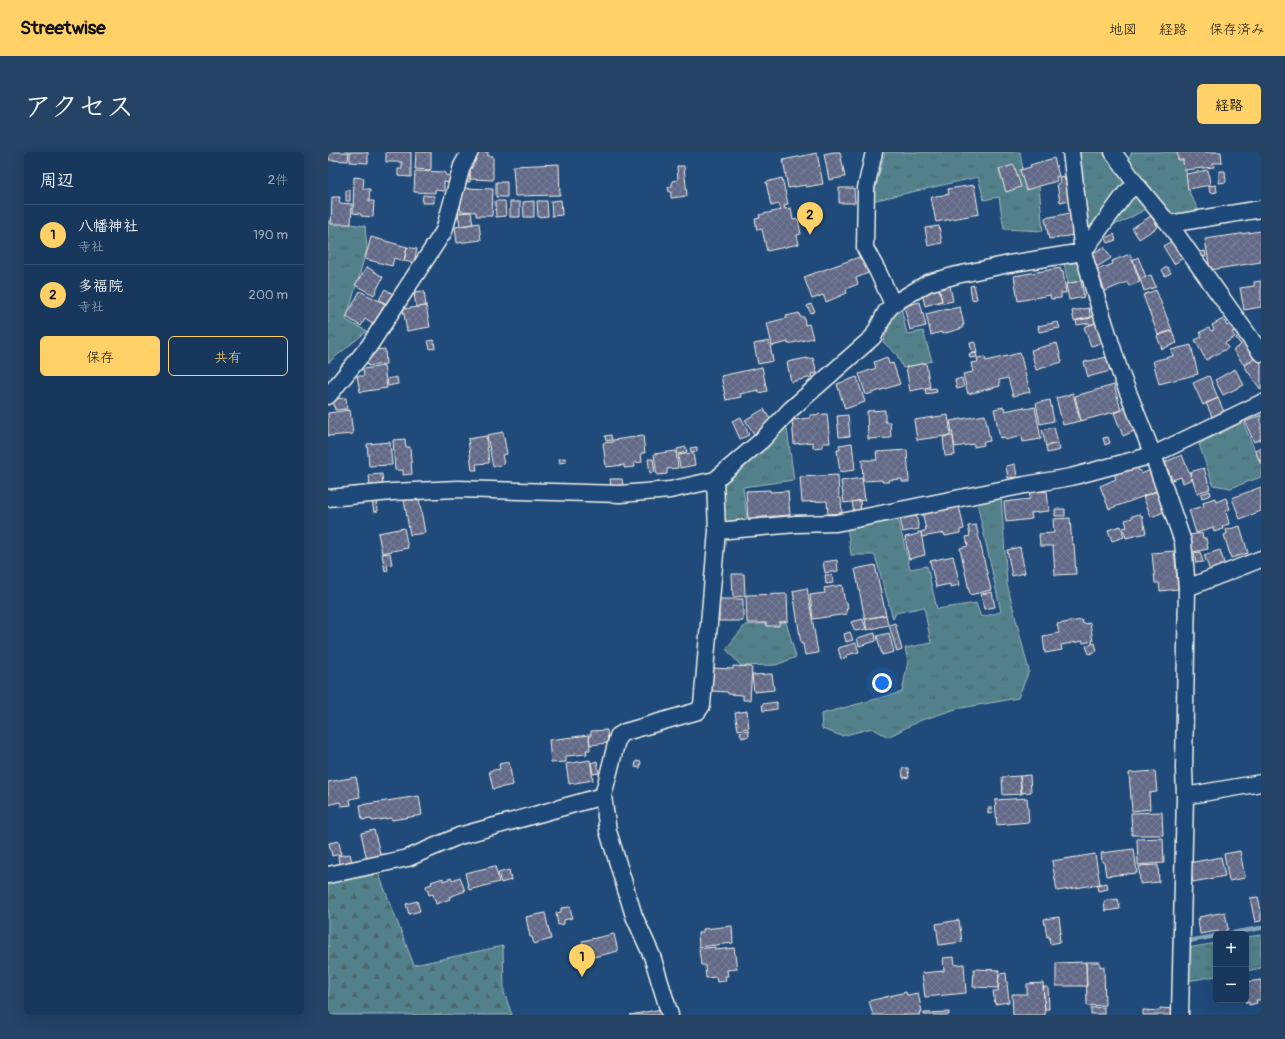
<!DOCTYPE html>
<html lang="ja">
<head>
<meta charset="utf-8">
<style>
	body { margin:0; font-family:Pangolin,"Klee One",sans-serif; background:#244365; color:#f1f3f6 }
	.controls { position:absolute; right:12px; bottom:12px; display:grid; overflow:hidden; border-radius:6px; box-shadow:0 4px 16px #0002 }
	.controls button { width:36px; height:36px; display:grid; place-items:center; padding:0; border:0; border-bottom:1px solid #365272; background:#17385c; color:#f1f3f6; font:20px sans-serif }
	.you { position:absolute; left:554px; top:531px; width:14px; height:14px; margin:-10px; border:3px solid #fff; border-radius:50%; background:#1a73e8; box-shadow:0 0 0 6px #1a73e833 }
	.badge { display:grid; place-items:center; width:26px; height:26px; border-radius:50%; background:#ffd166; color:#111; font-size:13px; font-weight:700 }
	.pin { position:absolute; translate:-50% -33px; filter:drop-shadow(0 1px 2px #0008) }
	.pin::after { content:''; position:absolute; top:21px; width:14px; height:12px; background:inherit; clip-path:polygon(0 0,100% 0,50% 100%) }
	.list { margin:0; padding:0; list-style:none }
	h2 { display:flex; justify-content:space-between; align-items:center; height:52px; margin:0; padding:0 16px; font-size:17px }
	h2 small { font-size:13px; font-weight:400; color:#9eacbb }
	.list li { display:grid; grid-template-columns:26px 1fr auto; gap:12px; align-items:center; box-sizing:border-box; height:60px; padding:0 16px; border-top:1px solid #365272 }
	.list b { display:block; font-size:15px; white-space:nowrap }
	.list p { margin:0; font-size:13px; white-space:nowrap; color:#9eacbb }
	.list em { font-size:13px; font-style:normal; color:#9eacbb }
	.actions { display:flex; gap:8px; padding:12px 16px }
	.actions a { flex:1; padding:9px 0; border:1px solid #ffd166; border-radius:6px; text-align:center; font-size:14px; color:#ffd166 }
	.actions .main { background:#ffd166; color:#111 }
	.map { position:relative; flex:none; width:933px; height:863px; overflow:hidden; border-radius:6px }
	header { display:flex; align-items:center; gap:24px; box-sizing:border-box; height:56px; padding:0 20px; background:#ffd166; color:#111 }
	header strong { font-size:19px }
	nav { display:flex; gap:22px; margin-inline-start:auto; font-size:14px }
	.intro { display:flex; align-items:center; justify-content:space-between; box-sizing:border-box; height:96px; padding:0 24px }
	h1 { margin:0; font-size:28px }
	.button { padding:10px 18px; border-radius:6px; background:#ffd166; color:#111; font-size:14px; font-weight:700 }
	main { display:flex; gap:24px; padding:0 24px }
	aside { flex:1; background:#17385c; border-radius:6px; box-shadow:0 4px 16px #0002 }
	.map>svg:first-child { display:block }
</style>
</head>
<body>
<header>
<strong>Streetwise</strong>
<nav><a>地図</a><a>経路</a><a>保存済み</a></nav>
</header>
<div class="intro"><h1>アクセス</h1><a class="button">経路</a></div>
<main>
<aside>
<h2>周辺<small>2件</small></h2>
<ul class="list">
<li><span class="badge">1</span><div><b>八幡神社</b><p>寺社</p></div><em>190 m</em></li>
<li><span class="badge">2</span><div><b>多福院</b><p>寺社</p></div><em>200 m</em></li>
</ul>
<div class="actions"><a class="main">保存</a><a>共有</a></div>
</aside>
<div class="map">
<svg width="933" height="863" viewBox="0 0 933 863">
	<defs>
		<pattern id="grass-tufts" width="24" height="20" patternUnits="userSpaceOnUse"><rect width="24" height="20" fill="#52818b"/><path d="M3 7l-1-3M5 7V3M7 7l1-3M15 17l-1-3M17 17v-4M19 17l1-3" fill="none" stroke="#4e676c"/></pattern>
		<pattern id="forest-firs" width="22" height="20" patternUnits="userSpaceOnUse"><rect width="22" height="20" fill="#52818b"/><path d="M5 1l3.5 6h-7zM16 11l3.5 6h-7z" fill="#4e676c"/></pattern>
		<pattern id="building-cross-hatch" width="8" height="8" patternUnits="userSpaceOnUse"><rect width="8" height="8" fill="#626987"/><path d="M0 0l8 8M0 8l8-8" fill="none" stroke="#797f98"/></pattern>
	</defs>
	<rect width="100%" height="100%" fill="#1f4a7a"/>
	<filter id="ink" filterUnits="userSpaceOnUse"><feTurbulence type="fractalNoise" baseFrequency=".025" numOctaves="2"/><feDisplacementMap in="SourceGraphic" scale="8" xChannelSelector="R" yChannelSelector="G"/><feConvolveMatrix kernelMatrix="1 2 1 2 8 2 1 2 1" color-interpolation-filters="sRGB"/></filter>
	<g filter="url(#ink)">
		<path fill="url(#grass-tufts)" stroke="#a3b9ba" d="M557 0H692L697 31 711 34 715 79 676 77 671 45 656 48 650 25 544 49Z
			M752 0H778L798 22V34L759 88 748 1Z
			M804 0H855L862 42 872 61 855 63 838 62 800 8Z
			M812 41 822 55 792 71 782 73 802 43Z
			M0 69 37 74 39 97 18 168 39 179 0 211Z
			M736 111H752L757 128 740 131Z
			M573 155 579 182 595 179 604 209 575 216 569 203 555 190 566 162Z
			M458 270 466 328 415 335 419 367 396 370 394 326Z
			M915 270 933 313V325L903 336 885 333 871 292Z
			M673 341 679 432 701 519 690 546 628 557 591 569 560 585 544 576 514 584 494 577 493 562 574 540 580 509 577 496 603 491 596 455 568 461 565 467 547 403H523L519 374 569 362 582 417 599 414 609 457 648 451 653 465 673 460 648 346Z
			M458 470 468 505 448 513 413 514 398 497 417 473Z
			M933 783V816L918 819V785Z
			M888 791V824L859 829 860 796Z"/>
		<path fill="url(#forest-firs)" stroke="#a3b9ba" d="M50 720 86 813 175 794 176 840 184 863H0V731Z"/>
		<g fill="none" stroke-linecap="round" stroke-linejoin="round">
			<path stroke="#88a6bb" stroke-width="4.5" d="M898 782 933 776
				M861 789 888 784"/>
		</g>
		<path fill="url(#building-cross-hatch)" stroke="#f4f1e8" d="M1 0H21L20 9 1 8Z
			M22 0H40V11L22 10Z
			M58 0H83V25L70 24V17H74V10H58Z
			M88 0H103V18L87 17Z
			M147 0H160V4H165V28L142 27V8Z
			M506 0H512L517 25 501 28 496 2Z
			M849 0H893L894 11H885L886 15 856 18 855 8H850Z
			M489 1 495 32 478 35V33L460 36 455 8Z
			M726 6 731 24 728 25 729 29 698 38 692 18 703 15 702 13Z
			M231 12 232 43 187 44 185 14Z
			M686 13 693 35 678 40 671 17Z
			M349 14H356L359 44 343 46V40H341L340 35H344V29L350 28Z
			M880 18 882 33 860 37 858 22Z
			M87 19 117 20V23L122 24V31L116 30V39L107 38V41L86 40Z
			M136 19H142V30L136 29Z
			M891 19H897L898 30 891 31Z
			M736 24 737 29H740L741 48 732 50 729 32 732 31 731 25Z
			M26 25 36 26 35 37H42L41 49H46L45 65 33 64V62L25 61Z
			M454 26 460 52 456 53 457 57 463 56 465 68 470 67 473 82 469 83 471 92 439 99 434 77 429 78 427 67 432 66 431 63 453 58 451 52 443 54 438 30Z
			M168 30H179V45H168Z
			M646 33 651 62 608 70 603 45 621 42 620 37Z
			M888 33 889 40 882 41 881 34Z
			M133 36 165 37 164 64H148V60L132 59Z
			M511 36H526L527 51H511Z
			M18 38H22V49H18Z
			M95 43 106 44V51H94Z
			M4 45H12L11 51 24 52 23 72H3Z
			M233 48 234 63 224 64 223 49Z
			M167 49H177L178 64 168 65Z
			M206 49V65H196L195 50Z
			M209 49H219L220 64 210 65Z
			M182 50H192V65H182Z
			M143 60 145 72 132 74 130 61Z
			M742 61 746 83 721 87 717 66Z
			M823 64 830 75 811 87 804 76Z
			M151 71 153 88 129 91 127 75Z
			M611 74 614 91 600 94 597 76Z
			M933 79V110L882 118 877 87Z
			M786 82 788 88 780 91 778 86Z
			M43 85 79 95 76 109 66 106 64 114 37 107Z
			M844 89 855 106 846 112 835 94Z
			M79 95 89 97 86 111 76 109Z
			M776 95 783 106 769 115 762 103Z
			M877 99 878 104 873 105 872 100Z
			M802 102 812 130 801 134 799 130 777 139 769 118 785 112 784 109Z
			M534 104 540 121 528 126 530 132 518 137 519 141 498 150 495 143 484 147 476 125Z
			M810 105 818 125 812 127 805 108Z
			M39 115 55 125 46 143 27 133Z
			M839 115 843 121 837 124 834 118Z
			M732 116 733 120 735 119 738 141H733V146L723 147 722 143 690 149 686 124Z
			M823 123 828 135 816 139 812 127Z
			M753 129 756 145 741 148 738 132Z
			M933 129V155L916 158 912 136 926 134V130Z
			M646 133 649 147 644 148 642 134Z
			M622 134 625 149 611 152 610 150 614 149 611 137Z
			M57 137 65 142 59 152 51 148Z
			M611 137 614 149 597 154 594 141Z
			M828 138 844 178 830 183 815 143Z
			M32 139 57 152 46 173 37 167 33 174 18 165Z
			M96 139 98 154 88 155 86 140Z
			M592 150 598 174 582 178 576 154Z
			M483 152 487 159 483 161 479 154Z
			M98 154 102 175 79 179 75 157Z
			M632 155 636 173H634L635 176 614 182 613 180 603 183 598 162 618 157V158Z
			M761 156 763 166 746 169 744 159Z
			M471 161 472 165H476L477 173 481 172 485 186 460 192V190L444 194 439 171 459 166 458 164Z
			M768 164 770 170 762 173 761 171 749 173 748 168Z
			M895 167 899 174 903 172 907 179 904 180 907 185 897 191 900 196 878 208 867 188 874 185 872 180 881 176 883 179 886 178 884 173Z
			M730 170 732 176 711 180 710 174Z
			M770 170 777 190 763 194 756 175Z
			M844 179 849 191 834 197 829 184Z
			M913 182 929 204 916 213 905 198 913 193 908 186Z
			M106 188 107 196 102 197 100 189Z
			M441 189 445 209 430 212 426 192Z
			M647 190 649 201H644L642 191Z
			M729 191 734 210 708 218 703 198Z
			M863 193 870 222 831 232 825 209 845 204 843 198Z
			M57 197 58 212 40 214 39 211 46 198Z
			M648 201 649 205 642 206 641 202Z
			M692 201 702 240 685 244 680 226 671 228 672 234 640 242 635 222 645 220 643 211 650 210 649 206 657 205 658 209Z
			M559 205 561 212 565 211 572 232 538 243 531 222 548 216 546 210Z
			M779 205 782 219 760 225 756 210Z
			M930 205 933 209V238L916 214Z
			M479 206V207L485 206 489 221 483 222 484 225 463 230 459 210Z
			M598 211 602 235 582 239 578 215Z
			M56 214 59 236 32 240 29 224H36L35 217Z
			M434 215 439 239 431 241 430 238 412 242 413 245 398 248 393 224Z
			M907 217 916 233 895 243 887 228Z
			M881 224 890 246 875 253 865 231Z
			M69 225 70 232 60 234 59 227Z
			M529 225 537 250 517 257 509 232Z
			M634 226 636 235 629 237 627 228Z
			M786 233 793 258 753 269 747 244Z
			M608 236 609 240 598 242 597 237Z
			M745 241 752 269 735 273 728 246 741 243V242Z
			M18 246 19 257 7 258 5 247Z
			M890 246 897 262 885 267 878 251Z
			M722 248 726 269 712 272 708 251Z
			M800 253 809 278 795 284 786 261 795 258 794 255Z
			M676 255 677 259 696 255 697 257 707 255 713 287 695 290 694 284 677 288 676 285 672 286 666 257Z
			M436 257 444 271 426 282 417 268Z
			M22 258 25 282 0 284V261Z
			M557 258V270H562L563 286 540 287 539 259Z
			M499 262 502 291H495V295L485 296V290L466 292 464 268 482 266V263Z
			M520 263 522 284 511 285 509 264Z
			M620 263 623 283 589 288 586 268Z
			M657 263 662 289 655 290 656 293 646 295V292L627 295 622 269Z
			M933 263V287L926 290 917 270Z
			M413 265 421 283 412 287 404 269Z
			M726 275 730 291 718 294 714 278Z
			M175 280 179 302 174 303 176 312 165 315 159 283Z
			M283 283 284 288 278 289 277 284Z
			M158 284 161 311 148 312 149 318H144L140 287Z
			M315 284 317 301H313L314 310 306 311 307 315 296 316V313L278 315 275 291 285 290V288Z
			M625 284 627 303 617 304 615 285Z
			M780 285 782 291 777 293 775 286Z
			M77 287 78 295H82L84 322 75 323V318H67L65 288Z
			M62 290 64 313 41 314 39 292Z
			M524 291 527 318 512 320 509 298H512L511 293Z
			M730 291 732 298 719 301 718 294Z
			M358 295 359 300 350 302 349 297Z
			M369 295V299L363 300 362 296Z
			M933 295V312L927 298Z
			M579 298 581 330H574V327L561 328V330H554V328L535 329 534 308H549L548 300Z
			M348 299 350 316 339 317V322L329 323 326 302Z
			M365 301 367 313 352 316 350 303Z
			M854 303 864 327 855 331 853 325 844 328 837 310Z
			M237 306 238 310 232 311 231 307Z
			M320 307H325L327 320 322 321Z
			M687 312 689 325 680 326 678 314Z
			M808 313 811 319H812L813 322 823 318 830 339 781 357 772 334 788 327 786 321Z
			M876 316 882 337 869 341 862 320Z
			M54 322 55 334 42 335 41 323Z
			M510 323 511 346H513L514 361 500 362 499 349 474 350 472 325Z
			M534 326 537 348 516 351 513 329Z
			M282 327H294L295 334 283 335Z
			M933 335V359L912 367 904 346Z
			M442 338V340L460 339 462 363 420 366 418 339Z
			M711 338V340L719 339 721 359 703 361 704 367 678 370 676 350 702 347 701 339Z
			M828 339 836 360 823 365 815 344Z
			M882 339 883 343 874 346 873 342Z
			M91 346 97 381 82 383 76 348Z
			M887 346 888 350 898 346 902 357 898 359 901 372 894 374 895 377 886 380 885 375 868 381 861 358 876 354 875 350Z
			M49 348 50 359 46 360 44 349Z
			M532 348 533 360 526 361 524 350Z
			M631 353 636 377 632 378V381L617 384 616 381 594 385 593 380 598 378 594 360Z
			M727 357H737V364H727Z
			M812 362 813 364H814L818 381 798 386 795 376 799 375 797 368 804 366V364Z
			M588 363 591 377 575 380 572 366Z
			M742 366 744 392H746L748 422 727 423 725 394H712L711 382 726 381 725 367Z
			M648 373 663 438 642 443 632 396 640 394 638 385 642 384 640 374Z
			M793 374 796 385 784 389 780 378Z
			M912 374 920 401 903 406 896 383 899 382 898 378Z
			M76 376 80 396 54 401 50 381Z
			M590 380H593L597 403 581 407 577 385 590 382Z
			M874 381 875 386H878L880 397 865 400 862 383Z
			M692 395 697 421 684 424 679 398Z
			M892 398 897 414 882 419 876 403Z
			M846 399 850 437 832 439 831 431H827L824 401Z
			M872 400 875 410 868 411 866 401Z
			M62 401 64 412 59 413 60 418 57 419 54 402Z
			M625 404 632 433 622 435V432L608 435 602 409Z
			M509 408 510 419 497 421 495 410Z
			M547 413 558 463 537 467 527 417Z
			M404 422H416L417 444 405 445Z
			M497 423H504L505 431 498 432Z
			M514 433 517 451 519 450 520 457H518L519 462 485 467 482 443 497 441 496 436Z
			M479 436 490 501 477 503 475 492H473L465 439Z
			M664 440 667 455 656 457 653 442Z
			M459 442 460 469 451 470V474H438V471H419L418 443Z
			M391 447H415V469H391Z
			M558 463 560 473 539 478 537 467Z
			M535 467 538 477 527 479 523 470Z
			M754 468 755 472 762 471 765 489 755 491V489L733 493 734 498 717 501 715 484 731 481 729 472Z
			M567 471 574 498 569 500 561 473Z
			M522 480 525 488 518 490 516 482Z
			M547 481 548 489 531 494 529 486Z
			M561 481 566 500 554 503 549 484Z
			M528 491 531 500 519 503V505L513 507 510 496Z
			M767 491 769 499 761 502 758 494Z
			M405 514 424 515 422 548H415V543L400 542V540L383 539 384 516 405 517Z
			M444 522 446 538 426 540 424 523Z
			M449 550V557L435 559 434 552Z
			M419 559 421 576 410 578 407 561Z
			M279 578 280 591 262 593 261 583H263V579Z
			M420 578 421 584 414 586 412 580Z
			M261 583 262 598H258L259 602 238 604V610L223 611 221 588Z
			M262 608 265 628 241 632 238 612Z
			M269 609 271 621 265 622 263 611Z
			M308 609 313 610 312 616 307 615Z
			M181 610 185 633 165 637 161 619 172 617 171 612Z
			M574 616H580L581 625 575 626Z
			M827 619 829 640 821 641 822 657 804 659 801 621Z
			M702 623 703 640 693 641 692 624Z
			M692 624 694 642 675 643 674 625Z
			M28 625 32 645 22 647 23 653 13 654 12 650 0 653V630Z
			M91 644 94 663 64 668 63 666 44 669 43 667 34 668 32 653Z
			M699 646 701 670 669 673 667 648Z
			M660 656H664L665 661 660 662Z
			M834 660 835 683H804L803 661Z
			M46 678 53 705 39 708 33 681Z
			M835 686 836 711 810 713 809 687Z
			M11 689 13 702 4 704 1 691Z
			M806 697 809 721 778 724 776 710H774L773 701Z
			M912 699 917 726 901 729 896 702Z
			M22 702 24 711 11 713 10 704Z
			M767 702 772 732 729 739 724 709Z
			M893 705 897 724 865 730 861 711Z
			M830 713 831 730 812 732 811 714Z
			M167 714 171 730 141 738 137 721Z
			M181 718 183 728 173 731 170 721Z
			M132 725 137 739 121 745 122 747 108 752 105 742 101 743 98 734 104 732 103 730 115 726V729L123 726 124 728Z
			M779 731 780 737 770 739 769 733Z
			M930 745 933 759V769L927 770 922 746Z
			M790 747 792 757 777 759 776 749Z
			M89 749 92 759 81 762 78 752Z
			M242 755 244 766 236 768V772L230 773 228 761 233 760V756Z
			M897 760 900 777 898 778V780L890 782V779L872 782 870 767H872L871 765Z
			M217 761 223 787 206 792 204 785H202L198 765Z
			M731 765 733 781H731L732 790 722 792 721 784 719 785 716 767Z
			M631 768 634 790 611 793 608 772Z
			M404 774 405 791 371 795 370 781 375 780V777Z
			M286 782 290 799 258 807 254 789Z
			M387 795V798L406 796 409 817 399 818 400 824H397L398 829 389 830 388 825 378 826 377 813H373L371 797Z
			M626 805 627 813 636 812 638 841 597 845 594 821 616 819 615 806Z
			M758 810 759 834H728V811Z
			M758 810H772V815L776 814 777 853 759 854Z
			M646 817 671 818 670 836 645 835Z
			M678 821 681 850 667 852 665 839H670L671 822Z
			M933 828V848H928L929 851 921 853V850L918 851 917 848 918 830Z
			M715 831 717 863H685L684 842H699V832Z
			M715 835H720L721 857H717Z
			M578 840 579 843 590 841 594 860H591L592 863H545L541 849Z
			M776 855V862H763V856Z
			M832 856 845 857V863H815V858L832 859Z
			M334 857 335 863H302Z
			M621 860V863H596V861Z"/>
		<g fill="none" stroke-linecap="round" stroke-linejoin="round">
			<defs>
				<path id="minor" d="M546 0 538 36 537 96 550 120 565 152
					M743 0 755 100 767 141 792 220 825 303 855 390 859 436 856 616 857 644 852 863
					M785 0 808 32 841 72 933 201
					M841 72 933 57
					M0 244 41 194 116 79 134 14 142 0
					M0 346 64 340 130 337 292 342 342 338 387 328 434 288 462 258 545 185 558 160 565 152 600 131 629 123 681 112 755 100 797 42 808 32
					M389 379 468 372 508 371 697 333 743 325 825 303 933 251
					M859 436 933 407
					M857 644 933 631
					M0 723 80 706 131 684 275 644
					M342 863 324 804 306 764 280 679 275 644 290 584 297 580 370 559 374 553 389 379 387 328"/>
			</defs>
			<use href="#minor" stroke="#f4f1e8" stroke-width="19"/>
			<use href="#minor" stroke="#1f4a7a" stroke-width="16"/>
		</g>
	</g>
</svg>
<div class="controls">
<button>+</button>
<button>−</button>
</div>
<div class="you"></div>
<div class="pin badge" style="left:254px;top:825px">1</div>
<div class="pin badge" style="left:482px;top:83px">2</div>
</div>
</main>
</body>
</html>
